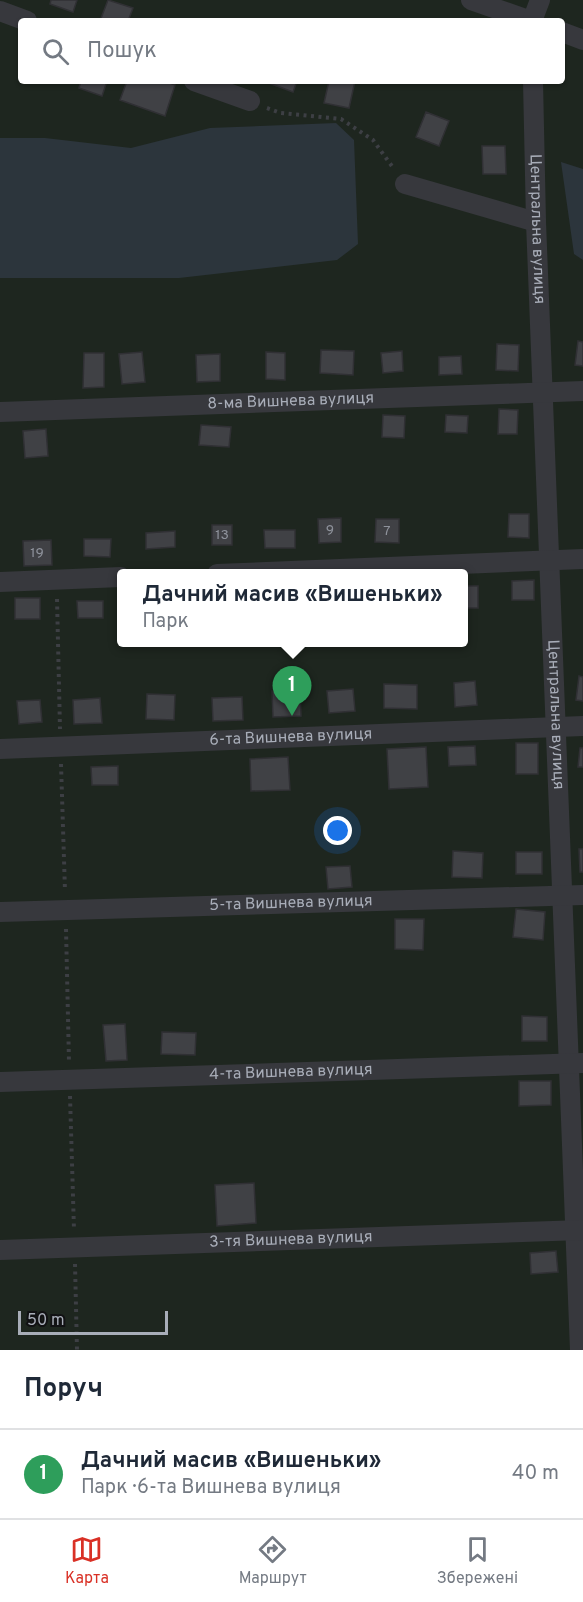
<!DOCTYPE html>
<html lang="uk">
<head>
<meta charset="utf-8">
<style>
	body { margin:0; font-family:Overpass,sans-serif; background:#f6f6f7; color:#1f2937 }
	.scale { position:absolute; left:18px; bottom:15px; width:150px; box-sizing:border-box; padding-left:6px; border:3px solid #a8adb8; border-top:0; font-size:16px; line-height:21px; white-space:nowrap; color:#a8adb8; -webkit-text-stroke:4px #111113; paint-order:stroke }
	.you { position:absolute; left:338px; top:831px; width:21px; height:21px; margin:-15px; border:4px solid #fff; border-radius:50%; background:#1a73e8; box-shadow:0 0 0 9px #1a73e833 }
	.badge { display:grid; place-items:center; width:39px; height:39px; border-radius:50%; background:#d93025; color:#fff; font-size:20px; font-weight:700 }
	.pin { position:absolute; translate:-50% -50px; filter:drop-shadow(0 2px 3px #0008) }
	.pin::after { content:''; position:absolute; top:32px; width:21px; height:18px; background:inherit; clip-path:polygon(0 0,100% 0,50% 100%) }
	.popup { position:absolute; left:117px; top:569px; width:351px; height:78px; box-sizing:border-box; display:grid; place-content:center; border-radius:6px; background:#fff; filter:drop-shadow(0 2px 4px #0005); font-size:20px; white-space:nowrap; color:#747a83 }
	.popup b { font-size:22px; color:#1f2937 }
	.popup::after { content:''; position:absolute; left:50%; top:100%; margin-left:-12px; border:12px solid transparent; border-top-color:#fff }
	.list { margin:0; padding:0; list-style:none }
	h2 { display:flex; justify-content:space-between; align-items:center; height:78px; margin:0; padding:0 24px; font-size:26px }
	h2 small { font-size:20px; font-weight:400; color:#747a83 }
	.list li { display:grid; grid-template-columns:39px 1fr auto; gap:18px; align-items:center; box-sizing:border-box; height:90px; padding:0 24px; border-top:2px solid #e0e1e3 }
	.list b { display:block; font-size:22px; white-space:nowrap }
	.list p { margin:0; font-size:20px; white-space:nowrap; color:#747a83 }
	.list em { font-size:20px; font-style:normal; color:#747a83 }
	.icon { flex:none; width:33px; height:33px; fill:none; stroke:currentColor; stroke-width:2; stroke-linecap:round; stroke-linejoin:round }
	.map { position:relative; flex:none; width:583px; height:1350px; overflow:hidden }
	.search { position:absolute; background:#fff; box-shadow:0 2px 4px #0004; left:18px; right:18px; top:18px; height:66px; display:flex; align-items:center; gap:15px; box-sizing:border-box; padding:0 21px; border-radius:6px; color:#747a83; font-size:22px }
	.sheet { height:168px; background:#fff }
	nav { display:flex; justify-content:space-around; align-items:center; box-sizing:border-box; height:84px; border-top:2px solid #e0e1e3; background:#fff; font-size:16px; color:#747a83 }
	nav a { display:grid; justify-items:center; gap:3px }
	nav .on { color:#d93025 }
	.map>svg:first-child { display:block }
</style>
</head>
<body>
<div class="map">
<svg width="583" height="1350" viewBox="0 0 583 1350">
	<rect width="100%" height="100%" fill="#161618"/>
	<path fill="#1e261f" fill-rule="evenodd" d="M0 0H583V1350H0ZM21 21H562V81H21ZM121 574H463V642H121Z"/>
	<path fill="#2c353c" d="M336 123 354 140 358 244 337 260 179 278H0V138H45L131 148 210 128Z
		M561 162 583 169V260L574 254Z"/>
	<path fill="#404145" stroke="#303034" stroke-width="1.5" d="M51 0H77L73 12 50 4Z
		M108 0 133 8 128 21H100Z
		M81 81H107L102 96 79 88Z
		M127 81H164L175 85 165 116 120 100Z
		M270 81H297L293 92 269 83Z
		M329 81H355L349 108 324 103Z
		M426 112 449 121 439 146 416 137Z
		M482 146H505L506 174H483Z
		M578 341 583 342V366L575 365Z
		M497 344 519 345 518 371 496 370Z
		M321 350 354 351 353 375 320 373Z
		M402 351 403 371 383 373 381 353Z
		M142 352 145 382 122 384 119 354Z
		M266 352 285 353V380L266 379Z
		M84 353H104V387L83 388Z
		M220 354V381L197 382 196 355Z
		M461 356 462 374 439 375V357Z
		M499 409 518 410 517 434H498Z
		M383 415 405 416 404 438 382 437Z
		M446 415 468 416 467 433 445 432Z
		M201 425 231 427 229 447 199 445Z
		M46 429 48 456 25 458 23 431Z
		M509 514H529V538L508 537Z
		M341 518V542L319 543 318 519Z
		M376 519H399V543L375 542Z
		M212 525H232V545H212Z
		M264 530H295V548H265Z
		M175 531V547L146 549V533Z
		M84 539H111L110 557 84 556Z
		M51 540 52 565 24 566 23 541Z
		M534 580V600H512V581Z
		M463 586H478V608H463Z
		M15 598H40V619H15Z
		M77 601H103V618H78Z
		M579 676 583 677V701L576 700Z
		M475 681 477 705 455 707 454 683Z
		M384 684 417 685V709L384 708Z
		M353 689 355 711 329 713 327 691Z
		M300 690 301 716 273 717 272 691Z
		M147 694 175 695 174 720 146 719Z
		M242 697 243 720 213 721 212 698Z
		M100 698 102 723 74 724 73 700Z
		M40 700 42 722 19 724 17 701Z
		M516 743H538V774H516Z
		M475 746 476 765 449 766 448 747Z
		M426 747 428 787 389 789 387 749Z
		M580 748H583V767H578Z
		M288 757 290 790 251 791 250 759Z
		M118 766V785H92L91 767Z
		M579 849H583V872H580Z
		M453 851 483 853 482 878 452 877Z
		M516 852H542V874H516Z
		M350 866 352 887 328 889 326 867Z
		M516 909 545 912 543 940 513 937Z
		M395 919H424L423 950 395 949Z
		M522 1016 547 1017V1041H522Z
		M125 1024 127 1060 106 1061 103 1025Z
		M162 1032 196 1033 195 1055 161 1054Z
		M519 1081H551V1105L519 1106Z
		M254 1183 256 1223 217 1226 215 1185Z
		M556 1251 558 1272 531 1274 530 1253Z"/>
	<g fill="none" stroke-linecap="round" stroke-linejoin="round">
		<path stroke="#3d3f44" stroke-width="4" stroke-dasharray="3 4.5" stroke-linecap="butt" d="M267 108 281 113 341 119 373 140 394 169
			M57 599 60 729
			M61 764 65 891
			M66 929 69 1062
			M70 1096 74 1230
			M75 1264 77 1350"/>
		<g stroke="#37383d" stroke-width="20">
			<path d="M471 0 531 21"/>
			<path d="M0 11 27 21"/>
			<path d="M532 21 540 0"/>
			<path d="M562 32 583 40"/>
			<path d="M194 81 250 101"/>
			<path id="s1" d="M533 81 536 222 580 1350"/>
			<path d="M405 184 536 222"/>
			<path id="s2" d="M0 412 583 391"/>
			<path d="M217 574 583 559"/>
			<path d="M0 582 121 577"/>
			<path id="s3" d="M0 749 583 726"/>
			<path id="s4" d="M0 912 583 895"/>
			<path id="s5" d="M0 1082 583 1063"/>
			<path id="s6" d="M0 1250 583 1230"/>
		</g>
	</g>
	<g text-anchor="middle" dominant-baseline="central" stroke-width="6" stroke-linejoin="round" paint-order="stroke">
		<g font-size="14" fill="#8e929b">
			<text x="330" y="530">9</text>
			<text x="387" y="531">7</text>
			<text x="222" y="535">13</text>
			<text x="37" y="553">19</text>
		</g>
		<g font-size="16" fill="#a8adb8" stroke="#111113">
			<text stroke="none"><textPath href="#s1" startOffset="148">Центральна вулиця</textPath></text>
			<text stroke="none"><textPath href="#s2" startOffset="291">8-ма Вишнева вулиця</textPath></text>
			<text stroke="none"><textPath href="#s1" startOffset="634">Центральна вулиця</textPath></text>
			<text stroke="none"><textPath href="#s3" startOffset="291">6-та Вишнева вулиця</textPath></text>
			<text stroke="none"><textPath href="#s4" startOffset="291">5-та Вишнева вулиця</textPath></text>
			<text stroke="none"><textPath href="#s5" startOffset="291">4-та Вишнева вулиця</textPath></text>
			<text stroke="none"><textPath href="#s6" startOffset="291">3-тя Вишнева вулиця</textPath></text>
		</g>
	</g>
</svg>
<div class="scale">50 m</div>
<div class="you"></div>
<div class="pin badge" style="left:292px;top:716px;background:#2e9e5b">1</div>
<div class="popup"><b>Дачний масив «Вишеньки»</b>Парк</div>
<div class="search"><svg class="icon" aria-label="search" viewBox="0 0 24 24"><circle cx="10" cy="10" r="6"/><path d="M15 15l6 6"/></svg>Пошук</div>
</div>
<section class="sheet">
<h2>Поруч<small></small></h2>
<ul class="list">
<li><span class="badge" style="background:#2e9e5b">1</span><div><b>Дачний масив «Вишеньки»</b><p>Парк · 6-та Вишнева вулиця</p></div><em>40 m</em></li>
</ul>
</section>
<nav>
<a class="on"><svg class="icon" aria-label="map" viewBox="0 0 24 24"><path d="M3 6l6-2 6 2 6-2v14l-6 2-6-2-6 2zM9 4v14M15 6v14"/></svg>Карта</a>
<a><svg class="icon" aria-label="directions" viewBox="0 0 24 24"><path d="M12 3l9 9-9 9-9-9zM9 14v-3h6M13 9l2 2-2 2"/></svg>Маршрут</a>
<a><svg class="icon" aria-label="saved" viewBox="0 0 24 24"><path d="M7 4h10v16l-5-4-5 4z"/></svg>Збережені</a>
</nav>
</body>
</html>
